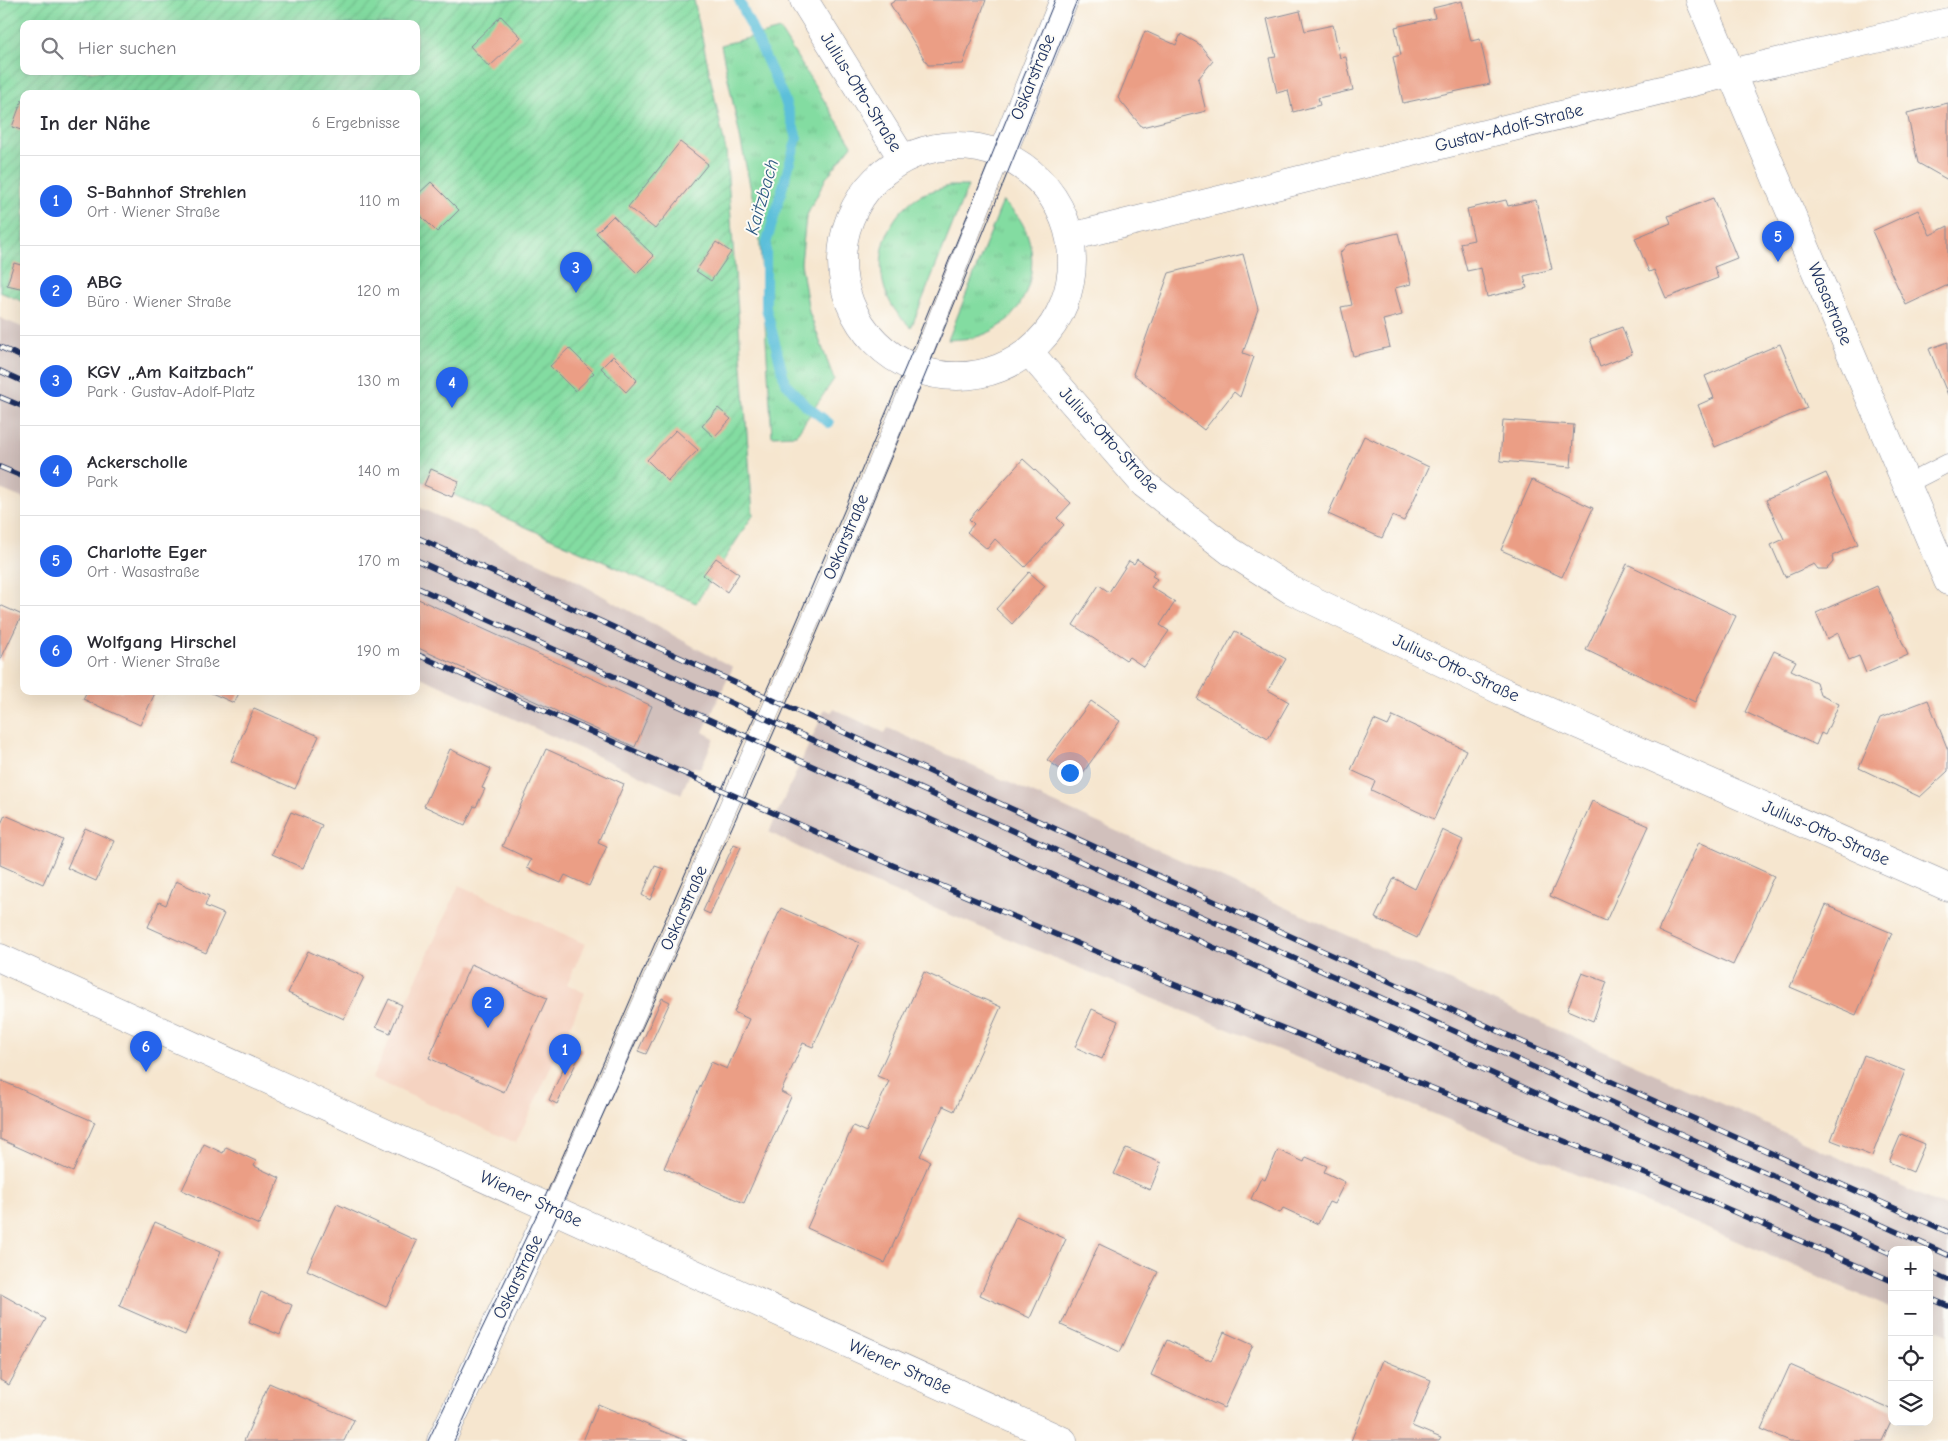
<!DOCTYPE html>
<html lang="de">
<head>
<meta charset="utf-8">
<style>
	body { margin:0; font-family:"Comic Neue",sans-serif; background:#f7f7f7; color:#2b2b33 }
	.controls { position:absolute; right:15px; bottom:15px; display:grid; overflow:hidden; border-radius:10px; box-shadow:0 5px 20px #0002 }
	.controls button { width:45px; height:45px; display:grid; place-items:center; padding:0; border:0; border-bottom:1px solid #e1e1e2; background:#fff; color:#2b2b33; font:25px sans-serif }
	.you { position:absolute; left:1069px; top:772px; width:18px; height:18px; margin:-12px; border:4px solid #fff; border-radius:50%; background:#1a73e8; box-shadow:0 0 0 8px #1a73e833 }
	.badge { display:grid; place-items:center; width:32px; height:32px; border-radius:50%; background:#2563eb; color:#fff; font-size:16px; font-weight:700 }
	.pin { position:absolute; translate:-50% -41px; filter:drop-shadow(0 1px 2px #0008) }
	.pin::after { content:''; position:absolute; top:26px; width:18px; height:15px; background:inherit; clip-path:polygon(0 0,100% 0,50% 100%) }
	.list { margin:0; padding:0; list-style:none }
	h2 { display:flex; justify-content:space-between; align-items:center; height:65px; margin:0; padding:0 20px; font-size:21px }
	h2 small { font-size:16px; font-weight:400; color:#7c7c81 }
	.list li { display:grid; grid-template-columns:32px 1fr auto; gap:15px; align-items:center; box-sizing:border-box; height:90px; padding:0 20px; border-top:1px solid #e1e1e2 }
	.list b { display:block; font-size:19px; white-space:nowrap }
	.list p { margin:0; font-size:16px; white-space:nowrap; color:#7c7c81 }
	.list em { font-size:16px; font-style:normal; color:#7c7c81 }
	.icon { flex:none; width:28px; height:28px; fill:none; stroke:currentColor; stroke-width:2; stroke-linecap:round; stroke-linejoin:round }
	.map { position:relative; flex:none; width:1948px; height:1441px; overflow:hidden }
	.search { position:absolute; background:#fff; box-shadow:0 5px 20px #0002; left:20px; top:20px; width:400px; height:55px; display:flex; align-items:center; gap:12px; box-sizing:border-box; padding:0 18px; border-radius:10px; color:#7c7c81; font-size:19px }
	.panel { position:absolute; background:#fff; box-shadow:0 5px 20px #0002; left:20px; top:90px; width:400px; height:605px; border-radius:10px }
	.map>svg:first-child { display:block }
</style>
</head>
<body>
<div class="map">
<svg width="1948" height="1441" viewBox="0 0 1948 1441">
	<defs>
		<pattern id="grass-tufts" width="24" height="20" patternUnits="userSpaceOnUse" patternTransform="scale(1.25)"><rect width="24" height="20" fill="#83dca1"/><path d="M3 7l-1-3M5 7V3M7 7l1-3M15 17l-1-3M17 17v-4M19 17l1-3" fill="none" stroke="#71bd8d"/></pattern>
		<pattern id="garden-furrows" width="10" height="10" patternUnits="userSpaceOnUse" patternTransform="scale(1.25)"><rect width="10" height="10" fill="#83dca1"/><path d="M-1 1l2-2M0 10L10 0M9 11l2-2" fill="none" stroke="#71bd8d"/></pattern>
	</defs>
	<rect width="100%" height="100%" fill="#fdfcf7"/>
	<filter id="ink" filterUnits="userSpaceOnUse"><feTurbulence type="fractalNoise" baseFrequency=".02" numOctaves="2"/><feDisplacementMap in="SourceGraphic" scale="10" xChannelSelector="R" yChannelSelector="G"/><feConvolveMatrix kernelMatrix="1 2 1 2 8 2 1 2 1" color-interpolation-filters="sRGB"/></filter>
	<filter id="wash" filterUnits="userSpaceOnUse"><feTurbulence type="fractalNoise" baseFrequency=".0096" numOctaves="4" result="noise"/><feDisplacementMap in="SourceGraphic" scale="20" xChannelSelector="R" yChannelSelector="G"/><feGaussianBlur stdDeviation="1.12" result="paint"/><feColorMatrix in="noise" values="0 0 0 0 0 0 0 0 0 0 0 0 0 0 0 0 0 1.4 0 .05"/><feComposite in="paint" operator="in"/></filter>
	<g filter="url(#wash)">
		<rect width="100%" height="100%" fill="#f6e6cf"/>
		<path fill="#f5d3c1" d="M459 885 585 944 567 984 585 993 516 1143 372 1078Z"/>
		<path fill="#d1c0bc" d="M0 318 24 328V499L0 489Z
			M416 506 558 571 707 654 733 667 703 732 714 738 701 768 693 767 681 794 416 675Z
			M825 709 831 712 834 709 885 733 888 728 1722 1104 1948 1208V1334L1929 1326V1250H1892V1309L1760 1251 1468 1128 846 872 769 832Z"/>
		<path fill="url(#grass-tufts)" stroke="#4f8680" d="M780 30 852 145 826 178 806 217 801 263 809 312 834 379 796 435 772 436 759 229 721 45Z
			M949 186H968L911 328C906 322 900 317 895 310 869 273 881 215 923 194 931 191 940 189 949 186Z
			M1003 201C1008 207 1015 212 1019 218 1045 256 1030 317 985 334 973 339 961 339 948 340Z"/>
		<path fill="url(#garden-furrows)" stroke="#4f8680" fill-rule="evenodd" d="M0 0H694L726 151 753 515 696 603 416 478V94H24V302L0 292ZM24 24H416V71H24Z"/>
		<g fill="none" stroke-linecap="round" stroke-linejoin="round">
			<path stroke="#5cbfda" stroke-width="10" d="M739 0 784 98 797 138 766 244V308L785 382 804 404 829 423"/>
		</g>
		<g id="blocks">
			<path fill="#eb9e85" d="M896 0H986L963 64 928 65 890 4Z
				M1462 1 1471 41 1480 39 1490 84 1403 103 1393 57 1401 55 1395 27 1435 18 1433 8Z
				M1300 11 1305 31 1333 25 1340 58 1346 57 1353 90 1318 98 1320 105 1293 112 1288 90 1277 93 1269 58 1276 57 1267 19Z
				M501 16 521 37 489 67 470 46Z
				M1145 31 1176 45 1181 34 1199 44 1213 61 1198 79 1206 111 1142 127 1118 98Z
				M22 100 24 101V131L12 127Z
				M1948 103V180L1918 163 1907 113Z
				M680 142 708 164 655 229 628 207Z
				M431 182 459 210 437 232 416 211V196Z
				M1713 198 1737 258 1714 267 1718 278 1666 298 1654 270 1649 272 1635 238 1671 223 1668 216Z
				M1506 200 1508 206 1536 200 1552 269 1524 276 1527 288 1487 297 1481 268 1467 271 1460 243 1474 240 1467 209Z
				M1918 210 1930 235 1948 226V285L1906 305 1872 231Z
				M613 216 654 256 637 273 596 233Z
				M1398 233 1411 284 1395 288 1402 315 1383 320 1390 347 1353 356 1341 307 1352 305 1340 253 1347 245Z
				M716 242 731 252 711 281 696 271Z
				M1243 254 1258 309 1243 353 1254 357 1240 397 1234 392 1204 430 1133 374 1169 273Z
				M14 263 24 266V289L7 285Z
				M1622 327 1632 354 1600 367 1590 339Z
				M1948 342V395L1929 349Z
				M1780 344 1807 408 1715 447 1698 405 1714 398 1705 376Z
				M569 348 594 373 575 391 550 366Z
				M613 356 637 380 626 392 601 368Z
				M718 408 731 419 714 437 702 426Z
				M1503 420 1574 425 1571 467 1500 461Z
				M676 430 698 450 668 481 647 460Z
				M1364 436 1429 467 1404 521 1392 516 1382 538 1328 514Z
				M1023 459 1071 503 1057 518 1064 525 1025 567 995 539 987 549 967 532 974 524 969 519Z
				M431 469 459 481 452 497 424 485Z
				M1826 473 1858 544 1832 556 1833 562 1827 569H1818L1814 564 1785 577 1771 545 1784 539 1766 500Z
				M1532 480 1593 508 1562 577 1501 550Z
				M716 558 739 574 727 592 703 575Z
				M1137 559 1155 571 1152 576 1157 579 1151 587 1175 602 1160 625 1169 631 1144 667 1129 657 1126 660 1073 625 1099 585 1109 592 1129 561 1134 564Z
				M1627 564 1736 616 1695 702 1586 650Z
				M1029 572 1045 586 1012 624 996 609Z
				M1877 586 1908 655 1866 673 1859 656 1849 660 1838 633 1827 639 1816 613Z
				M416 598 652 706 635 747 416 647Z
				M0 605 22 615 0 661Z
				M1235 631 1286 659 1268 690 1289 702 1268 739 1197 699Z
				M1774 651 1796 661 1791 670 1816 682 1820 695 1839 704 1825 735 1821 733 1816 745 1745 712Z
				M87 691H156L140 725 83 699Z
				M207 691H240L234 703Z
				M1928 700 1948 750V771L1920 797 1859 768 1880 718Z
				M1091 701 1120 721 1077 781 1047 760Z
				M254 708 319 736 295 789 231 761Z
				M1393 716 1466 750 1434 819 1371 790 1375 781 1351 770 1374 720 1388 726Z
				M450 749 491 769 482 788 485 789 476 807 474 806 465 825 424 806Z
				M546 749 624 784 598 842 607 846 589 886 565 875 561 883 527 868 531 860 502 846Z
				M1592 801 1649 826 1606 921 1550 896Z
				M291 812 322 825 303 868 272 854Z
				M5 815 63 840 43 884 0 865V826Z
				M85 828 114 841 96 881 67 868Z
				M1442 830 1463 840 1417 938 1375 918 1394 878 1415 889Z
				M1699 842 1774 876 1733 965 1658 931Z
				M734 844 741 847 710 914 703 911Z
				M655 866 664 869 650 900 642 895Z
				M176 881 209 896 205 906 224 914 206 953 148 927 159 902 166 905Z
				M1826 905 1892 933 1856 1015 1790 987Z
				M781 908 860 943 813 1047 803 1043 781 1092 791 1097 744 1203 664 1168 711 1062 727 1069 749 1019 734 1012Z
				M308 951 364 977 344 1019 288 993Z
				M471 964 547 998 504 1092 429 1058Z
				M924 972 1001 1007 954 1111 943 1106 920 1156 930 1161 885 1263 807 1228 853 1126 866 1132 889 1081 877 1076Z
				M1582 973 1607 982 1593 1021 1567 1010Z
				M662 998 670 1002 646 1054 638 1051Z
				M389 999 402 1005 390 1033 376 1027Z
				M1092 1009 1118 1021 1102 1059 1075 1047Z
				M573 1047 582 1050 557 1104 549 1100Z
				M1864 1055 1905 1071 1872 1156 1831 1140Z
				M0 1080 95 1122 73 1172 0 1139Z
				M1901 1134 1925 1144 1913 1172 1889 1162Z
				M204 1144 223 1153 226 1147 256 1161 254 1166 280 1178 259 1225 182 1190Z
				M1126 1148 1161 1163 1150 1190 1114 1174Z
				M1278 1150 1304 1162 1306 1157 1327 1166 1324 1172 1345 1182 1334 1204 1329 1202 1318 1224 1283 1208 1280 1213 1251 1199 1261 1178 1265 1180Z
				M337 1204 417 1241 386 1307 307 1270Z
				M1016 1216 1066 1239 1030 1318 980 1295Z
				M155 1222 221 1251 185 1335 119 1306Z
				M1099 1244 1158 1272 1120 1352 1061 1325Z
				M261 1292 292 1305 280 1335 249 1322Z
				M1 1294 46 1319 9 1385 0 1380Z
				M1224 1332 1253 1345 1224 1408 1151 1375 1167 1340 1211 1361Z
				M1383 1360 1431 1380 1412 1426 1441 1438 1439 1441H1351Z
				M1790 1365 1892 1410V1420L1882 1441H1790L1761 1429Z
				M269 1383 354 1420 344 1441H244Z
				M598 1404 657 1429 687 1441H583Z"/>
		</g>
	</g>
	<g filter="url(#ink)">
		<use href="#blocks" fill-opacity="0" stroke="#888a96" stroke-width="1"/>
		<g fill="none" stroke-linecap="round" stroke-linejoin="round">
			<defs>
				<path id="service" d="M1907 484 1948 463
					M551 1209 827 582 917 370 1002 154"/>
				<path id="minor" d="M804 0 902 158
					M842 261a115 115 0 1 1 230 0a115 115 0 1 1-230 0Z
					M1002 154 1064 0
					M1070 237 1722 75 1948 22
					M1029 352 1144 484 1230 551 1291 590 1504 692 1948 887
					M0 958 1063 1441
					M441 1441 551 1209"/>
				<path id="tertiary" d="M1700 0 1948 581"/>
			</defs>
			<use href="#service" stroke="#888a96" stroke-width="19"/>
			<use href="#minor" stroke="#888a96" stroke-width="29"/>
			<use href="#tertiary" stroke="#888a96" stroke-width="29"/>
			<use href="#service" stroke="#fff" stroke-width="18"/>
			<use href="#minor" stroke="#fff" stroke-width="28"/>
			<use href="#tertiary" stroke="#fff" stroke-width="28"/>
			<path stroke="#1b2f5e" stroke-width="1" d="M428 1441 542 1204 732 766 786 647 906 366 1055 0
				M454 1441C584 1156 715 872 838 584 920 390 999 195 1077 0"/>
			<defs>
				<path id="rail" d="M0 347 24 358
					M0 371 24 382
					M0 397 24 407
					M0 467 24 477
					M416 537 1518 1040 1948 1232
					M416 560 1948 1255
					M416 587 1892 1254
					M416 654 850 847 1173 984 1666 1182 1892 1281
					M1929 1271 1948 1280
					M1929 1298 1948 1306"/>
			</defs>
			<use href="#rail" stroke="#1b2f5e" stroke-width="5.5"/>
			<use href="#rail" stroke="#fdfcf7" stroke-width="4" stroke-dasharray="11" stroke-linecap="butt"/>
		</g>
	</g>
	<g text-anchor="middle" dominant-baseline="central" stroke-width="4" stroke-linejoin="round" paint-order="stroke">
		<g font-size="18" fill="#1b2f5e" stroke="#fdfcf7">
			<text transform="translate(1033 77) rotate(-68)">Oskarstraße</text>
			<text transform="translate(861 92) rotate(58)">Julius-Otto-Straße</text>
			<text transform="translate(1509 128) rotate(-14)">Gustav-Adolf-Straße</text>
			<text transform="translate(1830 304) rotate(67)">Wasastraße</text>
			<text transform="translate(1109 440) rotate(47)">Julius-Otto-Straße</text>
			<text transform="translate(846 537) rotate(-67)">Oskarstraße</text>
			<text transform="translate(1456 668) rotate(25)">Julius-Otto-Straße</text>
			<text transform="translate(1826 833) rotate(24)">Julius-Otto-Straße</text>
			<text transform="translate(684 908) rotate(-66)">Oskarstraße</text>
			<text transform="translate(531 1199) rotate(25)">Wiener Straße</text>
			<text transform="translate(518 1277) rotate(-64)">Oskarstraße</text>
			<text transform="translate(900 1367) rotate(24)">Wiener Straße</text>
		</g>
		<g font-size="19" font-style="italic" fill="#2e5a83" stroke="#fdfcf7">
			<text transform="translate(762 197) rotate(-74)">Kaitzbach</text>
		</g>
	</g>
</svg>
<div class="controls">
<button>+</button>
<button>−</button>
<button><svg class="icon" aria-label="locate" viewBox="0 0 24 24"><circle cx="12" cy="12" r="6"/><path d="M12 2v4M12 18v4M2 12h4M18 12h4"/></svg></button>
<button><svg class="icon" aria-label="layers" viewBox="0 0 24 24"><path d="M12 4l9 5-9 5-9-5zM3 14l9 5 9-5"/></svg></button>
</div>
<div class="you"></div>
<div class="pin badge" style="left:565px;top:1075px">1</div>
<div class="pin badge" style="left:488px;top:1028px">2</div>
<div class="pin badge" style="left:576px;top:293px">3</div>
<div class="pin badge" style="left:452px;top:408px">4</div>
<div class="pin badge" style="left:1778px;top:262px">5</div>
<div class="pin badge" style="left:146px;top:1072px">6</div>
<div class="search"><svg class="icon" aria-label="search" viewBox="0 0 24 24"><circle cx="10" cy="10" r="6"/><path d="M15 15l6 6"/></svg>Hier suchen</div>
<section class="panel">
<h2>In der Nähe<small>6 Ergebnisse</small></h2>
<ul class="list">
<li><span class="badge">1</span><div><b>S-Bahnhof Strehlen</b><p>Ort · Wiener Straße</p></div><em>110 m</em></li>
<li><span class="badge">2</span><div><b>ABG</b><p>Büro · Wiener Straße</p></div><em>120 m</em></li>
<li><span class="badge">3</span><div><b>KGV „Am Kaitzbach“</b><p>Park · Gustav-Adolf-Platz</p></div><em>130 m</em></li>
<li><span class="badge">4</span><div><b>Ackerscholle</b><p>Park</p></div><em>140 m</em></li>
<li><span class="badge">5</span><div><b>Charlotte Eger</b><p>Ort · Wasastraße</p></div><em>170 m</em></li>
<li><span class="badge">6</span><div><b>Wolfgang Hirschel</b><p>Ort · Wiener Straße</p></div><em>190 m</em></li>
</ul>
</section>
</div>
</body>
</html>
